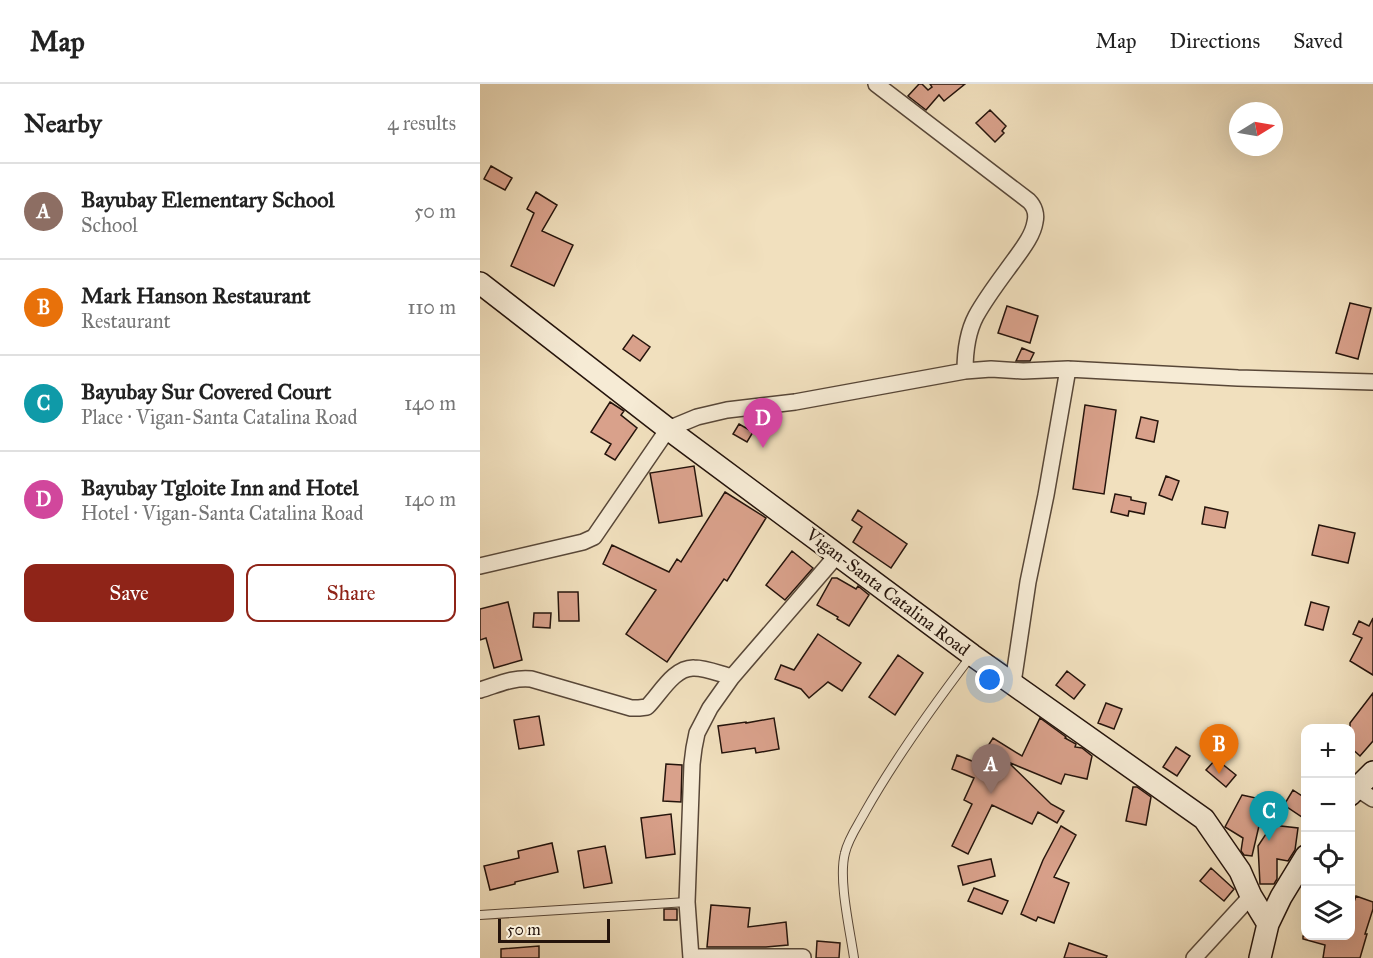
<!DOCTYPE html>
<html lang="en">
<head>
<meta charset="utf-8">
<style>
	body { margin:0; font-family:"IM FELL Great Primer",serif; background:#f2f2f2; color:#222 }
	.controls { position:absolute; right:18px; bottom:18px; display:grid; overflow:hidden; border-radius:12px; box-shadow:0 6px 24px #0002 }
	.controls button { width:54px; height:54px; display:grid; place-items:center; padding:0; border:0; border-bottom:2px solid #e0e0e0; background:#fff; color:#222; font:30px sans-serif }
	.compass { position:absolute; left:749px; top:18px; width:54px; height:54px; border-radius:50%; background:#fff; box-shadow:0 6px 24px #0002; rotate:79deg }
	.scale { position:absolute; left:18px; bottom:15px; width:112px; box-sizing:border-box; padding-left:6px; border:3px solid #25140c; border-top:0; font-size:16px; line-height:21px; white-space:nowrap; color:#25140c; -webkit-text-stroke:4px #f6ebd5; paint-order:stroke }
	.you { position:absolute; left:510px; top:596px; width:21px; height:21px; margin:-15px; border:4px solid #fff; border-radius:50%; background:#1a73e8; box-shadow:0 0 0 9px #1a73e833 }
	.badge { display:grid; place-items:center; width:39px; height:39px; border-radius:50%; background:#8f2418; color:#fff; font-size:20px; font-weight:700 }
	.pin { position:absolute; translate:-50% -50px; filter:drop-shadow(0 2px 3px #0008) }
	.pin::after { content:''; position:absolute; top:32px; width:21px; height:18px; background:inherit; clip-path:polygon(0 0,100% 0,50% 100%) }
	.list { margin:0; padding:0; list-style:none }
	h2 { display:flex; justify-content:space-between; align-items:center; height:78px; margin:0; padding:0 24px; font-size:26px }
	h2 small { font-size:20px; font-weight:400; color:#767676 }
	.list li { display:grid; grid-template-columns:39px 1fr auto; gap:18px; align-items:center; box-sizing:border-box; height:96px; padding:0 24px; border-top:2px solid #e0e0e0 }
	.list b { display:block; font-size:22px; white-space:nowrap }
	.list p { margin:0; font-size:20px; white-space:nowrap; color:#767676 }
	.list em { font-size:20px; font-style:normal; color:#767676 }
	.actions { display:flex; gap:12px; padding:18px 24px }
	.actions a { flex:1; padding:14px 0; border:2px solid #8f2418; border-radius:12px; text-align:center; font-size:21px; color:#8f2418 }
	.actions .main { background:#8f2418; color:#fff }
	.icon { flex:none; width:33px; height:33px; fill:none; stroke:currentColor; stroke-width:2; stroke-linecap:round; stroke-linejoin:round }
	.map { position:relative; flex:none; width:893px; height:874px; overflow:hidden }
	header { display:flex; align-items:center; gap:36px; box-sizing:border-box; height:84px; padding:0 30px; background:#fff; border-bottom:2px solid #e0e0e0 }
	header strong { font-size:28px }
	nav { display:flex; gap:33px; margin-inline-start:auto; font-size:21px }
	main { display:flex }
	aside { flex:1; background:#fff }
	.map>svg:first-child { display:block }
</style>
</head>
<body>
<header>
<strong>Map</strong>
<nav><a>Map</a><a>Directions</a><a>Saved</a></nav>
</header>
<main>
<aside>
<h2>Nearby<small>4 results</small></h2>
<ul class="list">
<li><span class="badge" style="background:#8d6e63">A</span><div><b>Bayubay Elementary School</b><p>School</p></div><em>50 m</em></li>
<li><span class="badge" style="background:#e8710a">B</span><div><b>Mark Hanson Restaurant</b><p>Restaurant</p></div><em>110 m</em></li>
<li><span class="badge" style="background:#0f9aa8">C</span><div><b>Bayubay Sur Covered Court</b><p>Place · Vigan-Santa Catalina Road</p></div><em>140 m</em></li>
<li><span class="badge" style="background:#d1479c">D</span><div><b>Bayubay Tgloite Inn and Hotel</b><p>Hotel · Vigan-Santa Catalina Road</p></div><em>140 m</em></li>
</ul>
<div class="actions"><a class="main">Save</a><a>Share</a></div>
</aside>
<div class="map">
<svg width="893" height="874" viewBox="0 0 893 874">
	<rect width="100%" height="100%" fill="#f1e0be"/>
	<filter id="stains"><feTurbulence type="fractalNoise" baseFrequency=".00333" numOctaves="4"/><feColorMatrix values="0 0 0 0 .2 0 0 0 0 .09 0 0 0 0 .02 0 0 0 .5 -.17"/></filter>
	<radialGradient id="worn" r=".72"><stop offset=".6" stop-color="#630" stop-opacity="0"/><stop offset="1" stop-color="#630" stop-opacity=".3"/></radialGradient>
	<path fill="#d9a18b" stroke="#25140c" stroke-width="1.5" d="M439 0H442L448 6 452 3 450 0H485L464 17 459 11 446 26 428 12Z
		M510 26 526 42 522 47 524 49 515 58 496 39Z
		M11 82 32 94 25 106 4 95Z
		M56 108 77 121 62 147 93 161 74 202 31 182 54 129 47 125Z
		M870 219 891 224 878 275 856 269Z
		M527 222 558 232 550 259 518 249Z
		M153 251 170 263 160 277 143 265Z
		M542 264 554 269 550 277H536Z
		M130 318 144 327 141 331 157 344 135 376 125 370 131 360 111 348Z
		M605 321 636 326 624 410 593 405Z
		M661 333 678 337 674 358 656 354Z
		M259 340 273 348 267 358 253 350Z
		M214 382 222 432 179 439 170 389Z
		M686 392 699 397 692 416 679 411Z
		M245 408 286 434 247 497 244 495 187 578 146 550 176 506 123 480 132 461 189 488 197 475 201 478Z
		M635 410 651 413V416L666 419 664 430 649 427 648 432 631 428Z
		M725 423 748 428 745 444 722 440Z
		M378 426 427 460 411 484 373 458 382 443 372 436Z
		M839 441 875 449 868 479 832 471Z
		M312 467 333 484 305 516 286 501Z
		M352 494H357L376 505 378 502 389 511 369 542 357 535 358 533 337 521Z
		M78 508H98L99 537H79Z
		M28 518 42 576 14 584 6 554 0 556V525Z
		M831 518 849 523 843 546 825 541Z
		M54 529H71L70 544 53 543Z
		M893 534V591L870 577 882 554 873 550 879 537 889 542Z
		M338 550 381 579 362 607 348 598 329 614 321 605 295 595 301 581 314 586Z
		M418 571 443 589 415 631 389 613Z
		M587 587 605 601 594 615 576 601Z
		M893 609V657L880 672 870 663V639Z
		M626 619 642 625 634 645 618 639Z
		M59 632 64 661 39 665 34 636Z
		M294 634 299 665 276 669 275 664 242 669 238 642 266 638V639Z
		M560 634 586 653 585 654 596 660 595 663 602 664 612 672 607 695 585 690 581 700 528 678 571 720 584 727 577 739 558 728 552 740 512 721 488 770 472 762 492 720 484 716 494 694 472 685 477 671 497 679 513 654 542 672Z
		M696 663 710 672 697 692 683 683Z
		M736 675 756 691 746 703 726 686Z
		M186 680 202 681 201 718 183 717Z
		M653 703H657L671 713 666 741 646 737Z
		M813 706 825 714V735L804 721Z
		M762 711 785 716 772 772 764 771 761 767 763 754 745 743Z
		M191 730 195 770 166 774 161 734Z
		M792 741 818 744 815 766 808 777 797 775V795L794 800H780L778 762Z
		M581 742 596 751 574 793 589 799 574 839 558 833 556 837 541 830 563 776Z
		M72 759 78 788 35 798V800L10 806 4 782 39 774 38 767Z
		M125 762 132 799 104 804 98 767Z
		M511 775 515 792 483 801 478 782Z
		M731 784 754 805 744 817 720 797Z
		M494 804 528 817 522 830 488 817Z
		M876 812 893 818V825L885 850H887L880 874H843L845 861 823 855V852H870V830Z
		M231 821 270 824 268 843 306 838 308 861 286 863H227Z
		M184 825H197V836H184Z
		M337 857 360 859 359 874H336Z
		M589 859 627 872 626 874H584Z
		M59 862V874H21V865Z"/>
	<g fill="none" stroke-linecap="round" stroke-linejoin="round">
		<defs>
			<path id="service" d="M0 831 207 818
				M374 874C370 846 358 795 365 769 368 755 378 741 385 728 416 673 453 622 491 572"/>
			<path id="minor" d="M396 0 549 117C554 122 557 130 555 138 553 151 543 164 535 175 522 193 507 212 496 232 487 249 485 268 485 287
				M0 482 103 458 114 453 188 345 217 333 247 326 315 318 485 287 511 285 543 287 588 285 758 294 893 298
				M533 599 548 498 566 411 588 285
				M0 606C17 601 33 593 51 595L151 624H159L167 623C180 610 194 583 214 584 226 584 240 590 252 593
				M876 704 893 715
				M211 873H323
				M211 874 207 818 212 680 214 664 217 649 230 624 252 593 358 470
				M714 874 771 812"/>
			<path id="secondary" d="M0 199 188 345 492 571 724 735 760 787 771 812 788 840
				M870 711 893 688
				M780 874 788 840 801 813 826 772"/>
		</defs>
		<use href="#service" stroke="#584738" stroke-width="10"/>
		<use href="#minor" stroke="#584738" stroke-width="18"/>
		<use href="#secondary" stroke="#25140c" stroke-width="24"/>
		<use href="#service" stroke="#f6ebd5" stroke-width="8"/>
		<use href="#minor" stroke="#f6ebd5" stroke-width="15"/>
		<use href="#secondary" stroke="#f6ebd5" stroke-width="21"/>
	</g>
	<g text-anchor="middle" dominant-baseline="central" stroke-width="5" stroke-linejoin="round" paint-order="stroke">
		<g font-size="18" fill="#25140c" stroke="#f6ebd5">
			<text transform="translate(408 508) rotate(37)">Vigan-Santa Catalina Road</text>
		</g>
	</g>
	<rect width="100%" height="100%" filter="url(#stains)"/>
	<rect width="100%" height="100%" fill="url(#worn)"/>
</svg>
<div class="controls">
<button>+</button>
<button>−</button>
<button><svg class="icon" aria-label="locate" viewBox="0 0 24 24"><circle cx="12" cy="12" r="6"/><path d="M12 2v4M12 18v4M2 12h4M18 12h4"/></svg></button>
<button><svg class="icon" aria-label="layers" viewBox="0 0 24 24"><path d="M12 4l9 5-9 5-9-5zM3 14l9 5 9-5"/></svg></button>
</div>
<svg class="compass" viewBox="-18 -18 36 36"><path d="M0-13l5 13h-10z" fill="#e53935"/><path d="M0 13l5-13h-10z" fill="#767676"/></svg>
<div class="scale">50 m</div>
<div class="you"></div>
<div class="pin badge" style="left:511px;top:710px;background:#8d6e63">A</div>
<div class="pin badge" style="left:739px;top:690px;background:#e8710a">B</div>
<div class="pin badge" style="left:789px;top:757px;background:#0f9aa8">C</div>
<div class="pin badge" style="left:283px;top:364px;background:#d1479c">D</div>
</div>
</main>
</body>
</html>
